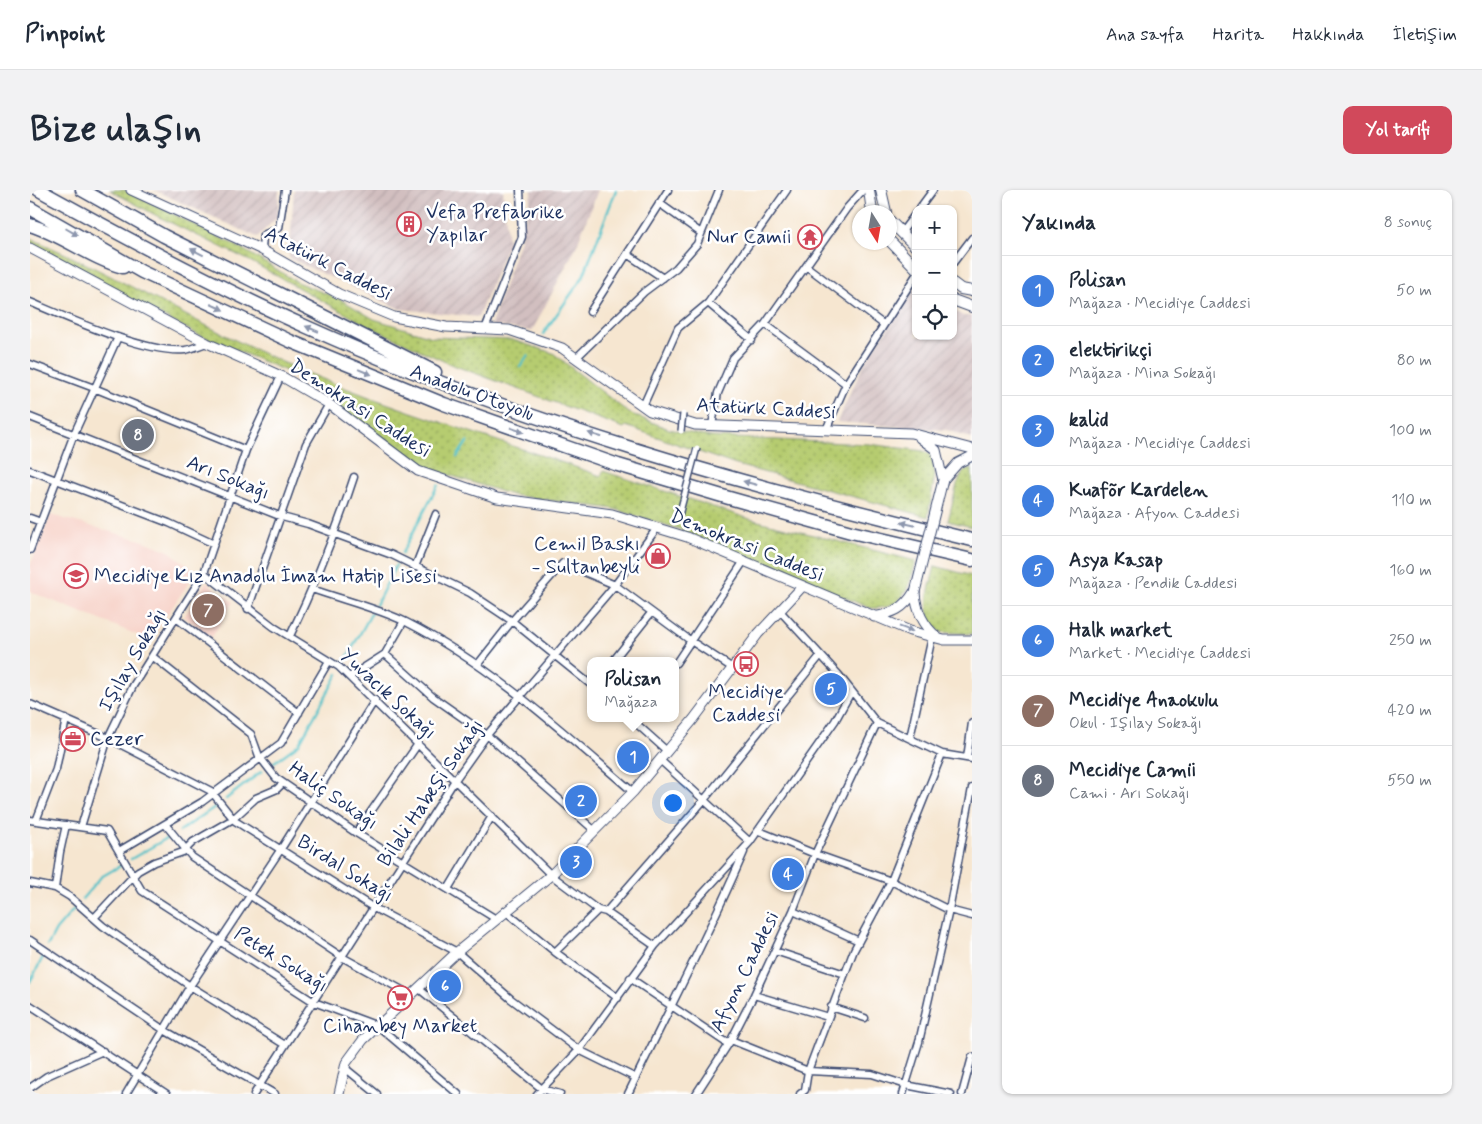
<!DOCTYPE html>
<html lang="tr">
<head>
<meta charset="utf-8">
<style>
	body { margin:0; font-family:Mynerve,sans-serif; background:#f2f2f3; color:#1f2937 }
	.controls { position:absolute; right:15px; top:15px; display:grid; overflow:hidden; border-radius:10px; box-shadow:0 1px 4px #0004 }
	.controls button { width:45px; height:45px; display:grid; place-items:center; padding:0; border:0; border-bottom:1px solid #e0e1e3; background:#fff; color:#1f2937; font:25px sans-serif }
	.compass { position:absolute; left:822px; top:15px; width:45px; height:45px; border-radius:50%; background:#fff; box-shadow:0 1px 4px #0004; rotate:169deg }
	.you { position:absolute; left:642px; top:612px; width:18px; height:18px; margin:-12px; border:4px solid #fff; border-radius:50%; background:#1a73e8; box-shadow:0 0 0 8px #1a73e833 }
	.badge { display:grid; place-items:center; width:32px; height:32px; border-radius:50%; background:#d1495b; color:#fff; font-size:16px; font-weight:700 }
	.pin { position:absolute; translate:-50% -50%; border:2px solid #fff; box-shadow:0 1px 5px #0006 }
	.popup { position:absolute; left:557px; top:467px; width:92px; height:65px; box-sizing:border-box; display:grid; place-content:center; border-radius:10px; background:#fff; filter:drop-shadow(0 1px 4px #0005); font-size:16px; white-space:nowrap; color:#747a83 }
	.popup b { font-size:19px; color:#1f2937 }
	.popup::after { content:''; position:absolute; left:50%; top:100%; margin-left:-10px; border:10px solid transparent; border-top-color:#fff }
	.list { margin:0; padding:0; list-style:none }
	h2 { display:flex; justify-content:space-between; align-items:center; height:65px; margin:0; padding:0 20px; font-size:21px }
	h2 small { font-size:16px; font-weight:400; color:#747a83 }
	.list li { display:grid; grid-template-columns:32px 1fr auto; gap:15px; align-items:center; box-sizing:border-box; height:70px; padding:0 20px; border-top:1px solid #e0e1e3 }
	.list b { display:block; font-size:19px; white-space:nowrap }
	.list p { margin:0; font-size:16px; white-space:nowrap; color:#747a83 }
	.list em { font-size:16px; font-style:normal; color:#747a83 }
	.icon { flex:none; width:28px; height:28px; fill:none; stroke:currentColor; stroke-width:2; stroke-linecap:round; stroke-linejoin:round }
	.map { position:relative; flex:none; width:942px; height:904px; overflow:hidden; border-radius:10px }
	header { display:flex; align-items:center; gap:30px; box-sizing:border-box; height:70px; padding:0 25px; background:#fff; border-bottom:1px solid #e0e1e3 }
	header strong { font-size:24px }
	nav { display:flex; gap:28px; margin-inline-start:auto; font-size:18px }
	.intro { display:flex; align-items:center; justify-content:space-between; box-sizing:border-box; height:120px; padding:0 30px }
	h1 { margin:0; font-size:35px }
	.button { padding:12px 22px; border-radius:10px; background:#d1495b; color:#fff; font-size:18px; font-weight:700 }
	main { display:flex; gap:30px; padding:0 30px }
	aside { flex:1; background:#fff; border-radius:10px; box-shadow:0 1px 4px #0004 }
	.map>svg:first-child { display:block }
</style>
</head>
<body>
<header>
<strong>Pinpoint</strong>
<nav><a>Ana sayfa</a><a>Harita</a><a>Hakkında</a><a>İletişim</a></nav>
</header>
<div class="intro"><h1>Bize ulaşın</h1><a class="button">Yol tarifi</a></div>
<main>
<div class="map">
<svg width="942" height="904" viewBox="0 0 942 904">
	<defs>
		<pattern id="industrial-furrows" width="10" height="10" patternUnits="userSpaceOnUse" patternTransform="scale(1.25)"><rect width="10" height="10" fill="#d2bfc0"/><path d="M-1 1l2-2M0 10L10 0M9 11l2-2" fill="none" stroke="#b4a4a7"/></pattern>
		<pattern id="grass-dots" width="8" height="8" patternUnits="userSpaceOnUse" patternTransform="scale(1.25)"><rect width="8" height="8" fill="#b6cc70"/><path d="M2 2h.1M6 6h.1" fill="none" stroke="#93a65f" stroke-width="1.8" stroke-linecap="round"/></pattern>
	</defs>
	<rect width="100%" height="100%" fill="#fff"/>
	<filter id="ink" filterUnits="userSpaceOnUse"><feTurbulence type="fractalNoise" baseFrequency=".02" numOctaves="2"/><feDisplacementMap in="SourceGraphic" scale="10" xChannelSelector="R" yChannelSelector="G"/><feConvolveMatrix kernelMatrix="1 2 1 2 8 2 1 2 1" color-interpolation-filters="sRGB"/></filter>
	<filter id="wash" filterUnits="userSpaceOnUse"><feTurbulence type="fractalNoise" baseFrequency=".0096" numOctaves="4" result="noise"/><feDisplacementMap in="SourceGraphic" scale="20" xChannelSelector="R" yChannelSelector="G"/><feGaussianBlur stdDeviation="1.12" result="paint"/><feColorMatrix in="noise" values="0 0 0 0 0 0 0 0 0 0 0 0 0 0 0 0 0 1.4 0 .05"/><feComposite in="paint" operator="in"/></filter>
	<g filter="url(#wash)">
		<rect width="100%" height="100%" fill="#f6e6d0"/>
		<path fill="#f7d1c7" d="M21 325 114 351 139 361 166 382 120 450 1 402 0 376Z
			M176 392 203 412 182 447 154 427Z"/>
		<path fill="url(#industrial-furrows)" d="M124 0H249L248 26 227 47Z
			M264 0H473L478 53 448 127 370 119 259 68Z
			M502 0H568L546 57 502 141 461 135 491 47Z
			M886 97V146H923V120L933 126H942V249L917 240 807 232 833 176Z"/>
		<path fill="url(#grass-dots)" stroke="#687e67" d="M80 0H95L209 57 269 93 310 109 344 129 402 147 483 150 523 163 599 223 639 239 681 247 839 254 894 261 901 265 905 284 898 327 703 274 596 236 594 238 420 174 338 136 218 70 129 27Z
			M0 48C91 87 176 140 268 179 367 221 470 250 571 286L573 281 720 329 886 371C878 399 875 420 840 418L649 339 584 319 482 305 391 276 323 228 291 200 256 181 165 143 0 57Z
			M942 279V337L918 331 927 294 933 282Z
			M905 376 942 386V444L910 442C889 421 899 403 905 376Z"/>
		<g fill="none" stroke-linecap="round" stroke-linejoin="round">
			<path stroke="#53c1c8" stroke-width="2.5" d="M513 144 553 87 586 0
				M490 177 498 165
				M427 267 437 252
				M372 363 408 295
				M346 415 366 375
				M314 473 341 424
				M243 573 269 554 308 484
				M196 609 232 581
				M150 641 185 617
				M101 669 139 647
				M52 709 71 687 90 676
				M18 755 26 740 44 719
				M0 792 13 767"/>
		</g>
	</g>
	<g filter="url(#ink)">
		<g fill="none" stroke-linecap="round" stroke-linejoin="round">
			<defs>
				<path id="minor" d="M629 13 671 43
					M889 19 903 0
					M871 43 886 23
					M232 60 233 45 249 38 255 0
					M597 64 633 88
					M923 73 942 48
					M776 76 853 134
					M0 112C38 128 116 164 155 160 162 159 170 155 177 153
					M678 113 722 150
					M560 122 638 0
					M735 134 816 194
					M455 139 492 47 490 0
					M546 168 614 102 646 78 667 54 689 0
					M0 174 64 198 216 260
					M613 216 648 138 678 113 757 0
					M0 227 252 327 278 334 362 365 440 403 482 431 560 494
					M682 235 688 203 703 168 735 134 817 18 833 0
					M796 240 816 194 886 85
					M0 280 139 333 184 354
					M0 328 11 332
					M0 360 44 244 88 147
					M385 377 406 324
					M174 383 244 437 309 477 521 685 568 720 576 722 625 756
					M282 399C313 410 347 418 376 432 461 475 531 540 603 602
					M218 419 276 254 299 214
					M750 421 809 485 847 533 912 564 942 569
					M146 428 269 523
					M260 446C285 394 306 342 324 287
					M355 464 403 507 457 545 565 641
					M122 466 221 544 229 566 246 588 326 643 466 729
					M583 471 621 423
					M646 473 714 371
					M448 474 482 431 533 373 585 395 661 451 701 477
					M319 487 355 464 374 431
					M0 514 78 548 181 601 205 631 344 718 427 762 481 809 549 860 606 888
					M600 528 637 561
					M880 548 902 447
					M937 568 942 533
					M630 570 720 652
					M0 630 77 641 112 701 284 812 348 836 428 904
					M6 631 26 579 36 529
					M135 634 162 667 312 767 381 805
					M51 637 78 548 103 496 174 383 216 260 251 186
					M729 641 785 664 861 691 919 720 942 726
					M326 643 388 554
					M89 661 172 612 251 553 299 471
					M0 693 25 698 40 707 73 736 160 796 255 855
					M25 698 30 662 36 635
					M418 699 462 626
					M475 721 525 762 588 808
					M763 721 829 751
					M576 722 674 610 790 466
					M64 728 108 681 124 672 153 662 163 652 203 629 226 608 247 599 253 593
					M0 750 134 840 245 904
					M745 761 815 784
					M525 762 568 720
					M600 788 695 852 701 850 778 881 842 884 876 895 921 904
					M388 798 512 899 530 904
					M724 805 798 827
					M0 815 137 904
					M801 817 835 828
					M315 878 347 904
					M0 898 17 886 73 861
					M96 904 160 796 251 659 345 510
					M224 904 425 590 457 545 585 395 627 338
					M507 904 549 860 625 756 720 652 805 531 821 502
					M598 904C637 823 679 744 714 662
					M666 904 701 850 724 805 763 721 785 664 847 533
					M770 904 775 900 778 881 824 760 861 691 912 564
					M873 904 889 852 919 720 942 598
					M932 904 942 867"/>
				<path id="tertiary" d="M101 0 232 60 309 104 364 127 416 137 479 140 532 158 620 221 665 235 881 243 942 259
					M0 58 177 153 251 186 299 214 388 281 467 308 582 324 657 347 880 441 914 450H942
					M890 248 906 260 913 290
					M913 290 928 273 942 266
					M885 402C886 420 893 435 907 447
					M844 427C863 423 874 419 884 402
					M309 904 316 873 333 850 427 762 521 685 603 602 663 530 728 444 772 397"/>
				<path id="primary" d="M839 0 842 22
					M851 0 856 22
					M859 30 886 57
					M859 50 886 78
					M923 93 931 99 942 101
					M923 110 942 117"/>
				<path id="motorway" d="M9 0C97 49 185 96 277 137 490 233 716 296 942 350
					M52 0 134 46 405 182
					M0 18 112 82 260 151 414 214 588 275 699 308 821 342 942 370
					M0 35C33 45 60 68 93 77"/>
			</defs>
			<use href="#minor" stroke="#3c4a6f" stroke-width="9"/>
			<use href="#tertiary" stroke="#3c4a6f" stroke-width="11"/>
			<use href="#primary" stroke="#3c4a6f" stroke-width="12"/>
			<use href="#motorway" stroke="#3c4a6f" stroke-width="15"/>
			<use href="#minor" stroke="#fff" stroke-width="6"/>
			<use href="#tertiary" stroke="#fff" stroke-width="9"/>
			<use href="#primary" stroke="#fff" stroke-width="10"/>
			<use href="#motorway" stroke="#fff" stroke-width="12"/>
			<defs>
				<path id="pedestrian-bridge" d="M651 241 653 224
					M648 329 667 258"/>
				<path id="tertiary-bridge" d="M885 402 913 290"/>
			</defs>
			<use href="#pedestrian-bridge" stroke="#3c4a6f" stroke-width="8" stroke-linecap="butt"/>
			<use href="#tertiary-bridge" stroke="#3c4a6f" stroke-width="11" stroke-linecap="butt"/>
			<use href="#pedestrian-bridge" stroke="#fff" stroke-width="5"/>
			<use href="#tertiary-bridge" stroke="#fff" stroke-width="9"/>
		</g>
		<defs><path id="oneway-solid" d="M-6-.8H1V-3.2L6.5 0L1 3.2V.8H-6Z" transform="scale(1.25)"/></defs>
		<g fill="#8d97ae">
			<use href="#oneway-solid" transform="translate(42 42) rotate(30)"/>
			<use href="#oneway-solid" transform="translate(167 62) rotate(-153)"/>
			<use href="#oneway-solid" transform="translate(187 117) rotate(25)"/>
			<use href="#oneway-solid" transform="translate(282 139) rotate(-157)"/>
			<use href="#oneway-solid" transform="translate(335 182) rotate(22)"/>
			<use href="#oneway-solid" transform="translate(487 240) rotate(19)"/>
			<use href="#oneway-solid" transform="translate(565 245) rotate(-162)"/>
			<use href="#oneway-solid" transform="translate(720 293) rotate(-165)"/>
			<use href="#oneway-solid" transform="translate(878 334) rotate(-167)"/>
			<use href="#oneway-solid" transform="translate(876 439) rotate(20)"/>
		</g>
	</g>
	<defs>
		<symbol id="building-ring" viewBox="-11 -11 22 22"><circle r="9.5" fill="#fff" stroke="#d1495b" stroke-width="1.5"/><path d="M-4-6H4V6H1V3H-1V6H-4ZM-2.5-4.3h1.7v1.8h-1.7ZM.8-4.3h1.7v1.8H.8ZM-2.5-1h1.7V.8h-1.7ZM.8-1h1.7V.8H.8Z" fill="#d1495b"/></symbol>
		<symbol id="temple-ring" viewBox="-11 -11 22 22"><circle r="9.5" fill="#fff" stroke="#d1495b" stroke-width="1.5"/><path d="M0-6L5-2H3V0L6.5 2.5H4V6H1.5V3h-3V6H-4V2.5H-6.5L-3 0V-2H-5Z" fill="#d1495b"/></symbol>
		<symbol id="shop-ring" viewBox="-11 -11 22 22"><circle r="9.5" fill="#fff" stroke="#d1495b" stroke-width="1.5"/><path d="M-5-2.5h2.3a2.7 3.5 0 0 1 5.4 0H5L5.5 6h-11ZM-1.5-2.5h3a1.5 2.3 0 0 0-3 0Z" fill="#d1495b"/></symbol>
		<symbol id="school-ring" viewBox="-11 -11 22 22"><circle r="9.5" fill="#fff" stroke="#d1495b" stroke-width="1.5"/><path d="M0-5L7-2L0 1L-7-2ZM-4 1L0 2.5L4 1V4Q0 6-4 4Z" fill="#d1495b"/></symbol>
		<symbol id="bus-ring" viewBox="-11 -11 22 22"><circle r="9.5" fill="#fff" stroke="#d1495b" stroke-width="1.5"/><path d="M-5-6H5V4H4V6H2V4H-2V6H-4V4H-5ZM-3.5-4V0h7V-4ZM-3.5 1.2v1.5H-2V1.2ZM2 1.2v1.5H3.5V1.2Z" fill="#d1495b"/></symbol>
		<symbol id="office-ring" viewBox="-11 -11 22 22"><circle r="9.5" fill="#fff" stroke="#d1495b" stroke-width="1.5"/><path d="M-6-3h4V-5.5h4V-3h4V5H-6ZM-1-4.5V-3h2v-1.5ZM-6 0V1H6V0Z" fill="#d1495b"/></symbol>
		<symbol id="supermarket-ring" viewBox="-11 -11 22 22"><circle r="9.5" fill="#fff" stroke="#d1495b" stroke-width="1.5"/><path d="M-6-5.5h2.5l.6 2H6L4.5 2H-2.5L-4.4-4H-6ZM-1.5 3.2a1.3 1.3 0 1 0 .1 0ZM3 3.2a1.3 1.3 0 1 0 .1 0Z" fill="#d1495b"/></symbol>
	</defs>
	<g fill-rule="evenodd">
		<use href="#building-ring" x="365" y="20" width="28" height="28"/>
		<use href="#temple-ring" x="766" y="33" width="28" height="28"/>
		<use href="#shop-ring" x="614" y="352" width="28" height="28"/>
		<use href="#school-ring" x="32" y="372" width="28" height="28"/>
		<use href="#bus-ring" x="702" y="460" width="28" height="28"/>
		<use href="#office-ring" x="29" y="535" width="28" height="28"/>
		<use href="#supermarket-ring" x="356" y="794" width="28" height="28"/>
	</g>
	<g text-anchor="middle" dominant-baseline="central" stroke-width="5" stroke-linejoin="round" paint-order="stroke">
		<g font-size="20" fill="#1b2f5e" stroke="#fff" text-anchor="start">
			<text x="396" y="22">Vefa Prefabrike<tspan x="396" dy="23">Yapılar</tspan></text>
			<text x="762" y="47" text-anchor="end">Nur Camii</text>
			<text x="610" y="354" text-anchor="end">Cemil Baskı<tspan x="610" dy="23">- Sultanbeyli</tspan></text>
			<text x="64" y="386">Mecidiye Kız Anadolu İmam Hatip Lisesi</text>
			<text x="716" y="502" text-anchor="middle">Mecidiye<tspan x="716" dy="23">Caddesi</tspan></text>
			<text x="60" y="549">Cezer</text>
			<text x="370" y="836" text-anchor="middle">Cihanbey Market</text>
		</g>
		<g font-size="20" fill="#1b2f5e" stroke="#fff">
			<text transform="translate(298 74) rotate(27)">Atatürk Caddesi</text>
			<text transform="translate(442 203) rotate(20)">Anadolu Otoyolu</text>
			<text transform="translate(330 219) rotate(33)">Demokrasi Caddesi</text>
			<text transform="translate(736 219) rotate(3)">Atatürk Caddesi</text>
			<text transform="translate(198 288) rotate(22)">Arı Sokağı</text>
			<text transform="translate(717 356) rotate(22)">Demokrasi Caddesi</text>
			<text transform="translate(103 470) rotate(-60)">Işılay Sokağı</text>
			<text transform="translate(358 504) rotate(43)">Yuvacık Sokağı</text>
			<text transform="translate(401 603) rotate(-56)">Bilali Habeşi Sokağı</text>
			<text transform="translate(303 606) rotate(35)">Haliç Sokağı</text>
			<text transform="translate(315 679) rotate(32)">Birdal Sokağı</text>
			<text transform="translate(251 770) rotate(32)">Petek Sokağı</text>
			<text transform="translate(715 782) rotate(-64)">Afyon Caddesi</text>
		</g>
	</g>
</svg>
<div class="controls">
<button>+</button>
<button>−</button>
<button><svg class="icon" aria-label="locate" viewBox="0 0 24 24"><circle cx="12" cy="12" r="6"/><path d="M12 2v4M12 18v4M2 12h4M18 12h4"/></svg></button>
</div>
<svg class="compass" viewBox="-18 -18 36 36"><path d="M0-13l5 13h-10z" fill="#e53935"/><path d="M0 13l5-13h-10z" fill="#747a83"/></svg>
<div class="you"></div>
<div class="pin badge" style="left:603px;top:567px;background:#3f7fe0">1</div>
<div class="popup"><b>Polisan</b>Mağaza</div>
<div class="pin badge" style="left:551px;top:611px;background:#3f7fe0">2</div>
<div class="pin badge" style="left:546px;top:672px;background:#3f7fe0">3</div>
<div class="pin badge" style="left:758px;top:684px;background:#3f7fe0">4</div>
<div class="pin badge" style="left:801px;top:499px;background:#3f7fe0">5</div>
<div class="pin badge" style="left:415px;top:796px;background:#3f7fe0">6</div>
<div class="pin badge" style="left:178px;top:420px;background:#8d6e63">7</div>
<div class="pin badge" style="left:108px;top:245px;background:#6b7280">8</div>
</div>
<aside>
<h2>Yakında<small>8 sonuç</small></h2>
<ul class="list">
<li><span class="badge" style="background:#3f7fe0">1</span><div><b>Polisan</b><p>Mağaza · Mecidiye Caddesi</p></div><em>50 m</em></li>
<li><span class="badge" style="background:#3f7fe0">2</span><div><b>elektirikçi</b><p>Mağaza · Mina Sokağı</p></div><em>80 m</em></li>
<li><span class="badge" style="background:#3f7fe0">3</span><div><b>kalid</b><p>Mağaza · Mecidiye Caddesi</p></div><em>100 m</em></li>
<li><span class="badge" style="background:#3f7fe0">4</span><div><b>Kuafõr Kardelen</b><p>Mağaza · Afyon Caddesi</p></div><em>110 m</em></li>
<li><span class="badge" style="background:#3f7fe0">5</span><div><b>Asya Kasap</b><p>Mağaza · Pendik Caddesi</p></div><em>160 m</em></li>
<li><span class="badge" style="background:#3f7fe0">6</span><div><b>Halk market</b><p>Market · Mecidiye Caddesi</p></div><em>250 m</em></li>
<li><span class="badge" style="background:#8d6e63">7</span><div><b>Mecidiye Anaokulu</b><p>Okul · Işılay Sokağı</p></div><em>420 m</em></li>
<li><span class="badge" style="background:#6b7280">8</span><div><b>Mecidiye Camii</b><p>Cami · Arı Sokağı</p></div><em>550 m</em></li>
</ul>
</aside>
</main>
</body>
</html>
